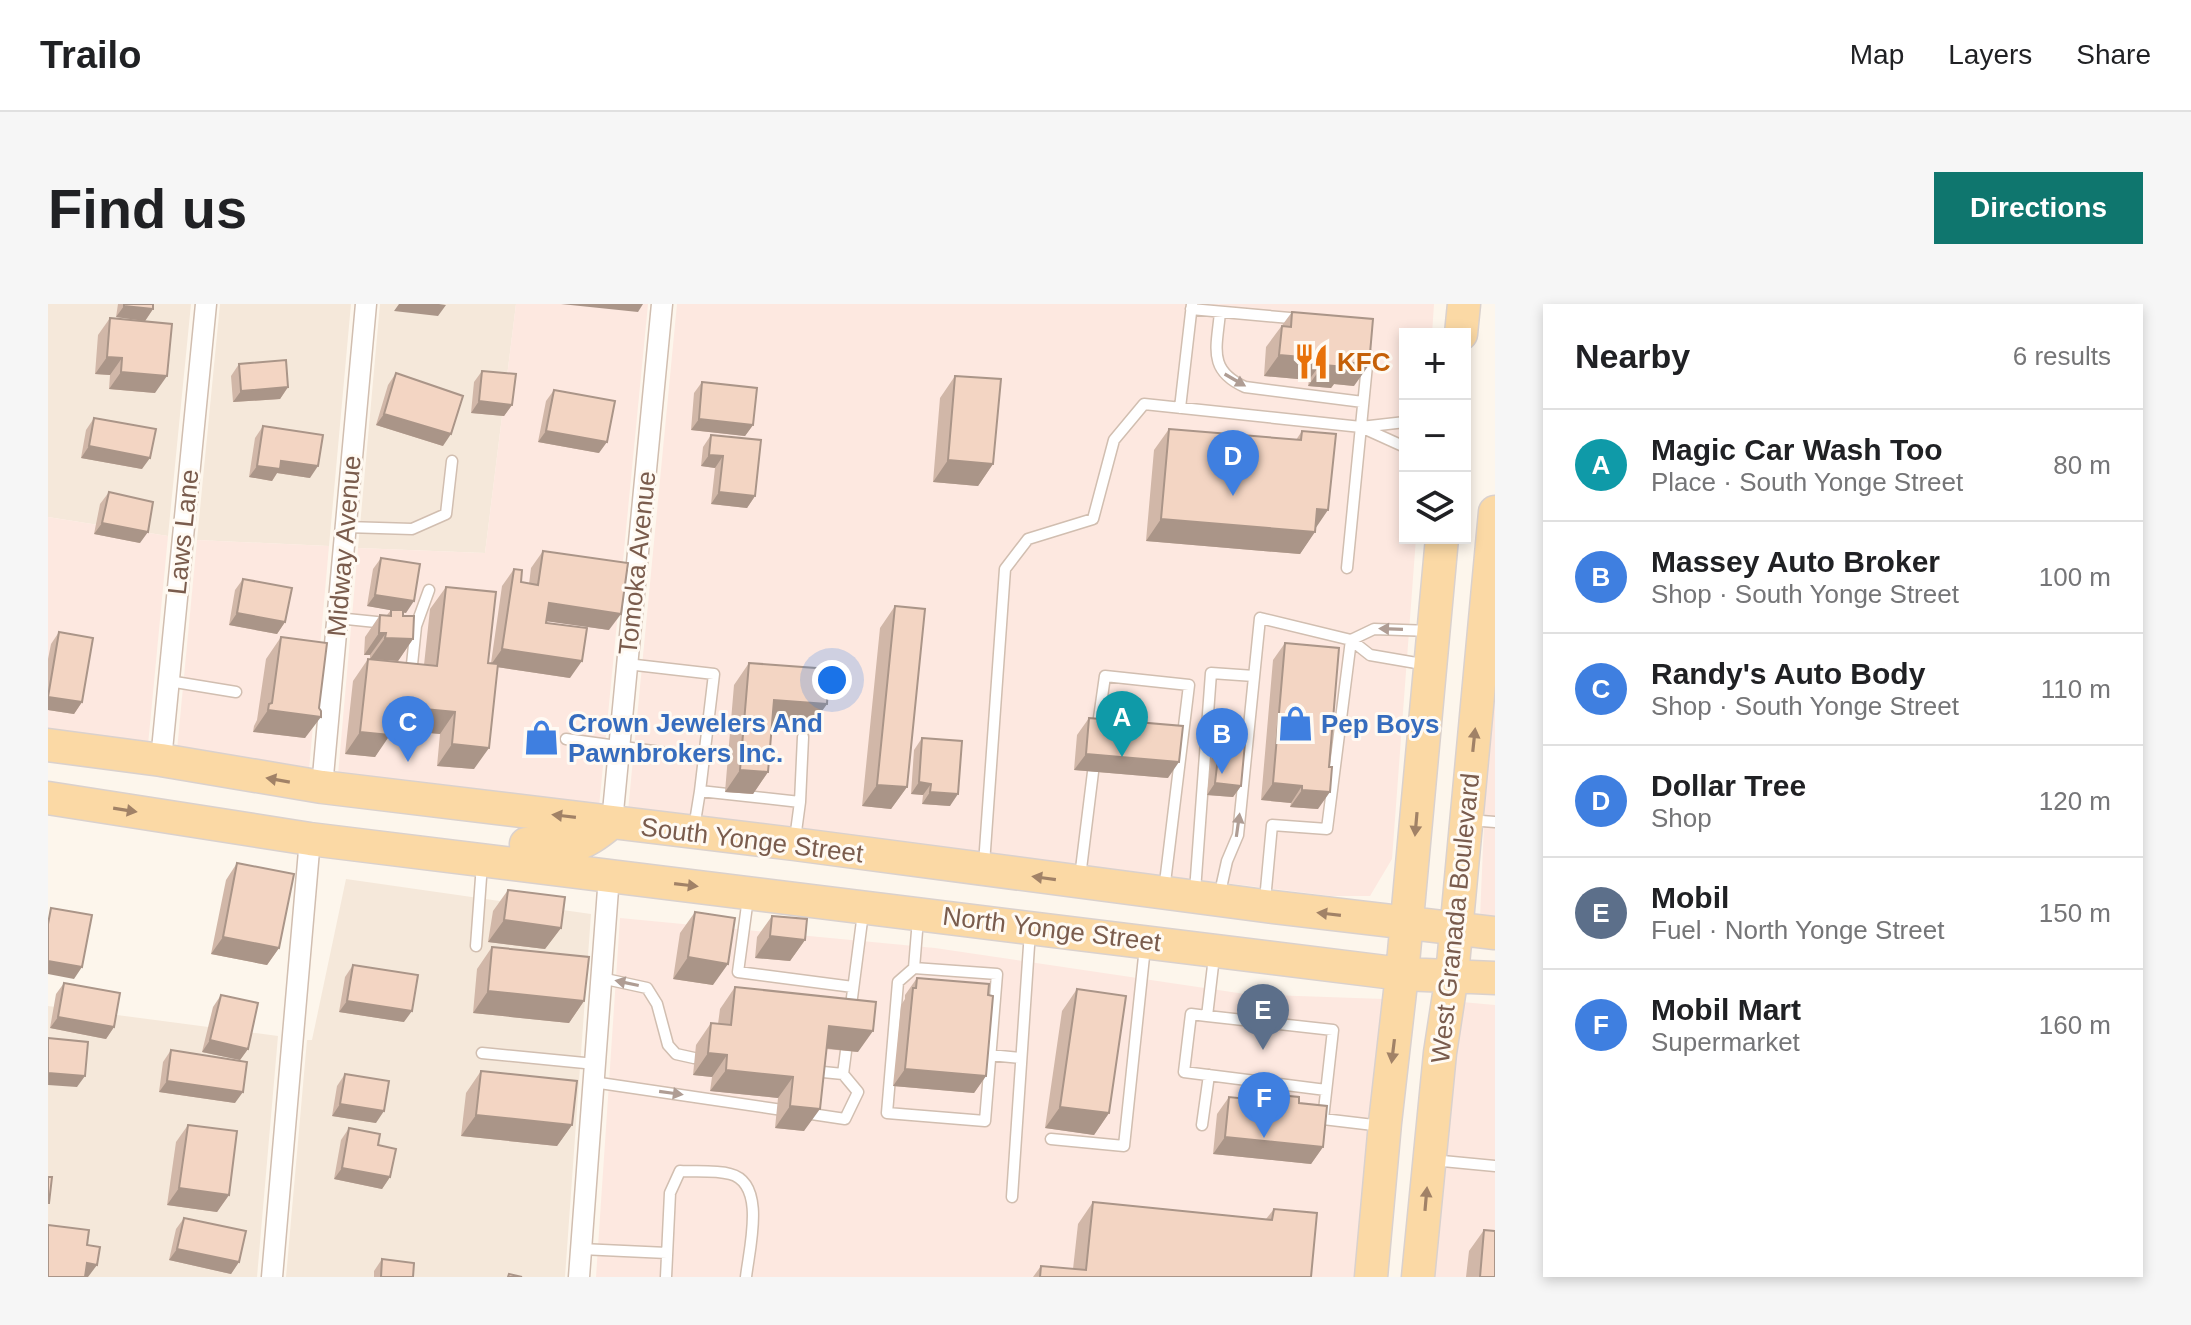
<!DOCTYPE html>
<html lang="en">
<head>
<meta charset="utf-8">
<style>
	body { margin:0; font-family:Arial,sans-serif; background:#f6f6f6; color:#202124 }
	.controls { position:absolute; right:24px; top:24px; display:grid; overflow:hidden; border-radius:0px; box-shadow:0 4px 12px #0003 }
	.controls button { width:72px; height:72px; display:grid; place-items:center; padding:0; border:0; border-bottom:2px solid #e0e0e0; background:#fff; color:#202124; font:40px sans-serif }
	.you { position:absolute; left:784px; top:376px; width:28px; height:28px; margin:-20px; border:6px solid #fff; border-radius:50%; background:#1a73e8; box-shadow:0 0 0 12px #1a73e833 }
	.badge { display:grid; place-items:center; width:52px; height:52px; border-radius:50%; background:#0f766e; color:#fff; font-size:26px; font-weight:700 }
	.pin { position:absolute; translate:-50% -66px; filter:drop-shadow(0 2px 4px #0008) }
	.pin::after { content:''; position:absolute; top:42px; width:28px; height:24px; background:inherit; clip-path:polygon(0 0,100% 0,50% 100%) }
	.list { margin:0; padding:0; list-style:none }
	h2 { display:flex; justify-content:space-between; align-items:center; height:104px; margin:0; padding:0 32px; font-size:34px }
	h2 small { font-size:26px; font-weight:400; color:#757577 }
	.list li { display:grid; grid-template-columns:52px 1fr auto; gap:24px; align-items:center; box-sizing:border-box; height:112px; padding:0 32px; border-top:2px solid #e0e0e0 }
	.list b { display:block; font-size:30px; white-space:nowrap }
	.list p { margin:0; font-size:26px; white-space:nowrap; color:#757577 }
	.list em { font-size:26px; font-style:normal; color:#757577 }
	.icon { flex:none; width:44px; height:44px; fill:none; stroke:currentColor; stroke-width:2; stroke-linecap:round; stroke-linejoin:round }
	.map { position:relative; flex:none; width:1447px; height:973px; overflow:hidden; border-radius:0px }
	header { display:flex; align-items:center; gap:48px; box-sizing:border-box; height:112px; padding:0 40px; background:#fff; border-bottom:2px solid #e0e0e0 }
	header strong { font-size:38px }
	nav { display:flex; gap:44px; margin-inline-start:auto; font-size:28px }
	.intro { display:flex; align-items:center; justify-content:space-between; box-sizing:border-box; height:192px; padding:0 48px }
	h1 { margin:0; font-size:56px }
	.button { padding:20px 36px; border-radius:0px; background:#0f766e; color:#fff; font-size:28px; font-weight:700 }
	main { display:flex; gap:48px; padding:0 48px }
	aside { flex:1; background:#fff; border-radius:0px; box-shadow:0 4px 12px #0003 }
	.map>svg:first-child { display:block }
</style>
</head>
<body>
<header>
<strong>Trailo</strong>
<nav><a>Map</a><a>Layers</a><a>Share</a></nav>
</header>
<div class="intro"><h1>Find us</h1><a class="button">Directions</a></div>
<main>
<div class="map">
<svg width="1447" height="973" viewBox="0 0 1447 973">
	<rect width="100%" height="100%" fill="#fdf6ec"/>
	<path fill="#f5e8da" d="M0 0H143L120 232 0 213Z
		M172 0H303L281 242 149 236Z
		M332 0H468L437 249 310 244Z
		M298 575 543 610 517 973H238L259 736H264Z
		M0 702 230 732 209 973H0Z"/>
	<path fill="#fde8e0" d="M468 0H600L551 503 290 471 310 244 437 249Z
		M629 0H1386L1384 30H1357V234H1368L1344 555 1322 592H1283L580 507Z
		M0 213 120 232 100 441 0 426Z
		M149 236 281 242 261 466 129 446Z
		M1447 385V616L1432 614 1439 449Z
		M572 614 887 644 1197 690 1336 695 1308 973H548Z
		M1414 698 1447 701V973H1385L1406 752Z"/>
	<g fill="none" stroke-linecap="round" stroke-linejoin="round">
		<defs>
			<path id="lane" d="M1143 5 1253 15
				M1172 8C1169 43 1159 66 1197 83L1315 98
				M1132 104 1144 0
				M1315 124 1357 143
				M298 223 364 225 398 210 404 157
				M1299 264 1320 51
				M289 314 338 319
				M579 360 666 370 652 487 752 498 747 535
				M363 370 368 322 381 286
				M121 377 188 388
				M1049 428 1057 372 1141 381 1116 587
				M518 435 656 454
				M752 498 755 433
				M1421 516 1447 518
				M646 524 652 487
				M936 560 957 265 980 235 1045 215 1066 136 1096 100 1313 123 1357 118
				M1032 573 1045 468
				M1147 587 1163 369 1206 372
				M1171 593 1179 557 1190 531 1212 314 1303 336 1326 325 1383 327
				M700 594 690 668 805 683
				M1217 596 1224 521 1279 525 1303 336 1322 351 1380 361
				M428 642 434 560
				M1166 653 1159 712 1285 726 1275 815 1334 822
				M866 664 850 678 839 809 937 817 949 670 866 664 870 615
				M553 674 599 684 609 700 620 741 628 750 646 754
				M802 709 815 609
				M1159 712 1143 710 1136 768 1278 786
				M434 749 547 760
				M942 751 973 754
				M765 767 795 770
				M545 778 741 807
				M757 809 797 815 810 788 795 770 798 747
				M1154 821 1161 771
				M1003 835 1076 842 1097 643
				M1384 856 1447 862
				M964 893 982 627
				M533 945 619 949
				M618 973 622 889 632 867C648 868 667 866 682 870 719 879 701 945 698 973"/>
			<path id="street" d="M113 456 158 0
				M274 483 318 0
				M564 518 614 0
				M224 973 262 535
				M531 973 561 572"/>
			<path id="primary" d="M1413 30 1416 0
				M0 441 113 456 274 483 746 540 1217 602 1447 629
				M0 494 262 535 1354 670 1447 674
				M478 540C522 544 529 547 564 518
				M1323 973 1337 819 1354 670 1394 234
				M1370 973 1392 749 1404 671 1447 208"/>
		</defs>
		<use href="#lane" stroke="#d1beb0" stroke-width="13"/>
		<use href="#street" stroke="#d1beb0" stroke-width="23"/>
		<use href="#primary" stroke="#dad1cd" stroke-width="35"/>
		<use href="#lane" stroke="#fff" stroke-width="10"/>
		<use href="#street" stroke="#fff" stroke-width="20"/>
		<use href="#primary" stroke="#fbd9a5" stroke-width="32"/>
	</g>
	<path fill="#d1b7a8" d="M70 0H105V5L97 17 68 13Z
		M1244 8 1306 82 1286 80 1283 84 1260 82 1261 76 1216 72 1218 43Z
		M62 14 107 89 61 85 62 71 47 70 50 31Z
		M191 60 240 83 232 95 185 98 183 72Z
		M434 67 464 101 456 112 423 109 426 78Z
		M348 69 395 142 328 121 340 81Z
		M907 72 945 160 930 182 885 178 892 94Z
		M654 78 705 121 697 132 643 126 646 89Z
		M506 86 551 149 490 138 498 97Z
		M46 114 94 165 33 154 38 126Z
		M215 122 262 174 229 169 224 177 201 173 207 134Z
		M1121 125 1248 136 1254 127 1268 225 1252 250 1098 237 1106 146Z
		M663 131 707 192 699 204 663 200 667 164 653 162 655 143Z
		M61 188 92 239 46 230 52 200Z
		M495 247 561 326 499 317 522 374 449 363 426 465 389 462 392 430 343 425 327 453 297 450 305 377 320 355H322V351H316L317 333 332 311H339L343 306 319 302 325 265 333 254 358 309 355 308V312L365 335 350 357 328 356 376 361 382 305 398 283 440 359H443L454 282 466 265 473 278 481 280 483 264Z
		M195 275 237 318 229 330 181 321 187 286Z
		M847 302 859 483 843 505 814 502 832 324Z
		M11 328 34 398 26 410 0 406V355L3 340Z
		M233 333 271 404 257 434 205 428 206 422 209 416 218 355Z
		M1237 339 1270 505 1242 503 1243 499 1213 496 1225 356Z
		M701 359 779 400 763 422 724 419 720 468 705 490 677 488 686 381Z
		M1041 414 1120 474 1026 466 1029 431Z
		M874 434 902 502 874 500 875 491 863 490 866 446Z
		M1172 436 1193 482 1185 493 1159 491 1164 448Z
		M189 559 231 644 219 661 163 650 178 576Z
		M460 586 513 624 497 645 440 638 445 607Z
		M647 608 665 681 625 675 632 629Z
		M724 612 757 636 742 657 707 654 709 633Z
		M444 643 536 697 521 719 425 709 429 665Z
		M305 661 356 718 291 708 297 673Z
		M869 674 940 691 938 772 926 789 845 782 853 701 857 695V691Z
		M16 679 66 723 58 735 2 724 8 690Z
		M687 683 810 748 778 745 756 827 727 824 730 794 662 787 664 773 645 771 648 741 663 719 670 720 672 705Z
		M1029 685 1061 809 1046 831 997 824 1014 707Z
		M173 691 200 745 192 756 154 748 165 703Z
		M123 746 187 799 111 788 115 758Z
		M433 767 524 821 509 842 413 832 418 789Z
		M297 770 328 819 284 812 289 782Z
		M1209 789 1251 799 1275 843 1263 860 1165 850 1169 810 1181 793 1204 796Z
		M140 821 181 891 169 908 119 901 128 838Z
		M301 824 330 841 342 873 334 885 286 875 293 836Z
		M1045 898 1218 915 1226 905 1263 973H985L993 962 1025 965 1030 920Z
		M136 914 191 958 183 970 121 956 128 925Z
		M1436 926 1447 973H1418L1421 947Z
		M334 955 365 973H326V967Z"/>
	<path fill="#aa9588" d="M351 0H391L398 1 390 12 346 7Z
		M513 0H595L590 8Z
		M76 2 105 5 97 17 68 13Z
		M1231 51 1276 55 1261 76 1216 72Z
		M59 53 74 54 62 71 47 70Z
		M1299 58 1321 61 1306 82 1286 80 1283 84 1260 82 1275 61Z
		M73 68 119 72 107 89 61 85Z
		M240 83 232 95 185 98 193 87Z
		M431 97 464 101 456 112 423 109Z
		M336 110 403 130 395 142 328 121Z
		M651 115 705 121 697 132 643 126Z
		M498 127 559 138 551 149 490 138Z
		M41 142 102 154 94 165 33 154Z
		M661 151 675 152 667 164 653 162Z
		M900 156 945 160 930 182 885 178Z
		M233 157 270 162 262 174 229 169 224 177 201 173 209 162Z
		M671 188 707 192 699 204 663 200Z
		M1269 205 1280 206 1265 228Z
		M1113 215 1267 228 1252 250 1098 237Z
		M54 219 100 228 92 239 46 230Z
		M327 291 366 297 358 309 319 302Z
		M501 299 573 310 561 326 490 316Z
		M189 309 237 318 229 330 181 321Z
		M331 329H338L322 351H316Z
		M337 334 365 335 350 357 322 355Z
		M454 345 534 357 522 374 442 362Z
		M0 393 34 398 26 410 0 406Z
		M726 396 779 400 763 422 711 418Z
		M345 402 407 408 392 430 330 424Z
		M220 406 273 413 257 434 205 428Z
		M312 428 342 431 327 453 297 450Z
		M404 440 441 444 426 465 389 462Z
		M1038 450 1131 458 1120 474 1026 466Z
		M692 466 720 468 705 490 677 488Z
		M871 478 883 480 875 491 863 490Z
		M1167 479 1193 482 1185 493 1159 491Z
		M1225 479 1254 482 1243 499 1213 496Z
		M829 481 859 483 843 505 814 502Z
		M1254 486 1282 488 1270 505 1242 503Z
		M882 488 910 490 902 502 874 500Z
		M456 616 513 624 497 645 440 638Z
		M722 632 757 636 742 657 707 654Z
		M175 633 231 644 219 661 163 650Z
		M640 653 680 660 665 681 625 675Z
		M0 657 34 663 26 675 0 670Z
		M440 687 536 697 521 719 425 709Z
		M299 697 364 707 356 718 291 708Z
		M10 713 66 723 58 735 2 724Z
		M781 722 825 727 810 748 766 743Z
		M162 736 200 745 192 756 154 748Z
		M660 749 679 751 664 773 645 771Z
		M857 765 938 772 926 789 845 782Z
		M678 766 745 773 730 794 662 787Z
		M0 769 37 772 29 783 0 781Z
		M119 777 195 788 187 799 111 788Z
		M292 800 336 807 328 819 284 812Z
		M742 802 772 805 756 827 727 824Z
		M1012 803 1061 809 1046 831 997 824Z
		M428 811 524 821 509 842 413 832Z
		M1177 833 1275 843 1263 860 1165 850Z
		M294 864 342 873 334 885 286 875Z
		M131 884 181 891 169 908 119 901Z
		M129 945 191 958 183 970 121 956Z
		M39 959 49 961 40 973H29Z"/>
	<path fill="#f3d5c3" stroke="#aa9588" stroke-width="2" d="M76 0H105V5L76 2Z
		M1244 8 1325 15 1321 61 1299 58 1298 63 1275 61 1276 55 1231 51 1234 22 1243 23Z
		M62 14 124 20 119 72 73 68 74 54 59 53Z
		M238 56 240 83 193 87 191 60Z
		M434 67 468 70 464 101 431 97Z
		M348 69 415 92 403 130 336 110Z
		M907 72 953 75 945 160 900 156Z
		M654 78 709 84 705 121 651 115Z
		M506 86 567 97 559 138 498 127Z
		M46 114 108 125 102 154 41 142Z
		M215 122 275 131 270 162 233 157 232 165 209 162Z
		M1121 125 1253 136 1254 127 1288 130 1280 206 1269 205 1267 228 1113 215Z
		M663 131 713 136 707 192 671 188 675 152 661 151Z
		M61 188 105 198 100 228 54 219Z
		M495 247 580 259 573 310 501 299 498 319 539 324 534 357 454 345 466 265 474 266 473 278 490 281Z
		M333 254 372 260 366 297 327 291Z
		M195 275 244 284 237 318 189 309Z
		M398 283 448 288 440 359 450 360 441 444 404 440 407 408 345 402 342 431 312 428 320 355 389 362Z
		M847 302 877 305 859 483 829 481Z
		M343 306H355V312H366L365 335 337 334 338 329H331L332 311 343 312Z
		M11 328 45 334 34 398 0 393Z
		M233 333 279 339 271 404 273 407V413L220 406 221 400 224 399Z
		M1237 339 1291 344 1281 463H1284L1282 488 1254 486V482L1225 479Z
		M701 359 781 365 779 400 726 396 720 468 692 466Z
		M1041 414 1135 422 1131 458 1038 450Z
		M874 434 914 437 910 490 882 488 883 480 871 478Z
		M1172 436 1197 439 1193 482 1167 479Z
		M189 559 246 570 231 644 175 633Z
		M460 586 517 593 513 624 456 616Z
		M3 604 44 611 34 663 0 657V620Z
		M647 608 687 614 680 660 640 653Z
		M724 612 759 615 757 636 722 632Z
		M444 643 541 653 536 697 440 687Z
		M305 661 370 671 364 707 299 697Z
		M869 674 941 680 940 691 945 692 938 772 857 765 865 684H868Z
		M16 679 72 689 66 723 10 713Z
		M687 683 828 698 825 727 781 722 772 805 742 802 745 773 678 766 679 751 660 749 663 719 683 721Z
		M1029 685 1078 692 1061 809 1012 803Z
		M173 691 210 699 200 745 162 736Z
		M0 734 40 738 37 772 0 769Z
		M123 746 199 758 195 788 119 777Z
		M433 767 529 777 524 821 428 811Z
		M297 770 341 777 336 807 292 800Z
		M1209 789 1251 793V799L1279 802 1275 843 1177 833 1181 793 1209 796Z
		M140 821 189 827 181 891 131 884Z
		M301 824 332 830 330 841 348 845 342 873 294 864Z
		M0 873H4L1 899H0Z
		M1045 898 1224 916 1226 905 1269 909 1263 973H992L993 962 1038 966Z
		M136 914 198 927 191 958 129 945Z
		M0 921 41 926 39 941 52 943 49 961 39 959 37 973H0Z
		M1436 926 1447 927V973H1432Z
		M334 955 366 959 365 973H333Z
		M461 970 474 973H460Z"/>
	<defs><path id="oneway-solid" d="M-6-.8H1V-3.2L6.5 0L1 3.2V.8H-6Z" transform="scale(2)"/></defs>
	<g fill="#af9d94">
		<use href="#oneway-solid" transform="translate(1187 76) rotate(30)"/>
		<use href="#oneway-solid" transform="translate(1343 325) rotate(-178)"/>
		<use href="#oneway-solid" transform="translate(1190 521) rotate(-82)"/>
		<use href="#oneway-solid" transform="translate(579 679) rotate(-168)"/>
		<use href="#oneway-solid" transform="translate(623 789) rotate(8)"/>
	</g>
	<g fill="#a18267">
		<use href="#oneway-solid" transform="translate(1426 436) rotate(-84)"/>
		<use href="#oneway-solid" transform="translate(230 476) rotate(-170)"/>
		<use href="#oneway-solid" transform="translate(77 506) rotate(9)"/>
		<use href="#oneway-solid" transform="translate(516 512) rotate(-173)"/>
		<use href="#oneway-solid" transform="translate(1368 520) rotate(95)"/>
		<use href="#oneway-solid" transform="translate(996 574) rotate(-172)"/>
		<use href="#oneway-solid" transform="translate(638 581) rotate(7)"/>
		<use href="#oneway-solid" transform="translate(1281 610) rotate(-173)"/>
		<use href="#oneway-solid" transform="translate(1345 747) rotate(97)"/>
		<use href="#oneway-solid" transform="translate(1378 895) rotate(-85)"/>
	</g>
	<defs>
		<symbol id="restaurant-bare" viewBox="-9 -9 18 18"><path d="M-5-6h1v4h1v-4h1v4h1v-4h1v5L-1.5 .5V6h-2V.5L-5-1ZM5-6V6H3V1.5H1.5Q1.5-4 5-6Z" fill="#e8710a" stroke="#fffaf3" stroke-width="2.5" paint-order="stroke"/></symbol>
		<symbol id="shop-bare" viewBox="-9 -9 18 18"><path d="M-5-2.5h2.3a2.7 3.5 0 0 1 5.4 0H5L5.5 6h-11ZM-1.5-2.5h3a1.5 2.3 0 0 0-3 0Z" fill="#3f7fe0" stroke="#fffaf3" stroke-width="2.5" paint-order="stroke"/></symbol>
	</defs>
	<g fill-rule="evenodd">
		<use href="#restaurant-bare" x="1238" y="32" width="51" height="51"/>
		<use href="#shop-bare" x="1222" y="394" width="51" height="51"/>
		<use href="#shop-bare" x="468" y="408" width="51" height="51"/>
	</g>
	<g text-anchor="middle" dominant-baseline="central" stroke-width="6" stroke-linejoin="round" paint-order="stroke">
		<g font-size="26" font-weight="bold" fill="#c56008" stroke="#fffaf3" text-anchor="start">
			<text x="1289" y="58">KFC</text>
		</g>
		<g font-size="26" fill="#7a5c4d" stroke="#fffaf3">
			<text transform="translate(135 228) rotate(-84)">Laws Lane</text>
			<text transform="translate(296 242) rotate(-85)">Midway Avenue</text>
			<text transform="translate(589 259) rotate(-84)">Tomoka Avenue</text>
			<text transform="translate(704 536) rotate(7)">South Yonge Street</text>
			<text transform="translate(1407 614) rotate(-84)">West Granada Boulevard</text>
			<text transform="translate(1004 625) rotate(7)">North Yonge Street</text>
		</g>
		<g font-size="26" font-weight="bold" fill="#366cbe" stroke="#fffaf3" text-anchor="start">
			<text x="520" y="419">Crown Jewelers And<tspan x="520" dy="30">Pawnbrokers Inc.</tspan></text>
			<text x="1273" y="420">Pep Boys</text>
		</g>
	</g>
</svg>
<div class="controls">
<button>+</button>
<button>−</button>
<button><svg class="icon" aria-label="layers" viewBox="0 0 24 24"><path d="M12 4l9 5-9 5-9-5zM3 14l9 5 9-5"/></svg></button>
</div>
<div class="you"></div>
<div class="pin badge" style="left:1074px;top:453px;background:#0f9aa8">A</div>
<div class="pin badge" style="left:1174px;top:470px;background:#3f7fe0">B</div>
<div class="pin badge" style="left:360px;top:458px;background:#3f7fe0">C</div>
<div class="pin badge" style="left:1185px;top:192px;background:#3f7fe0">D</div>
<div class="pin badge" style="left:1215px;top:746px;background:#5c6f8a">E</div>
<div class="pin badge" style="left:1216px;top:834px;background:#3f7fe0">F</div>
</div>
<aside>
<h2>Nearby<small>6 results</small></h2>
<ul class="list">
<li><span class="badge" style="background:#0f9aa8">A</span><div><b>Magic Car Wash Too</b><p>Place · South Yonge Street</p></div><em>80 m</em></li>
<li><span class="badge" style="background:#3f7fe0">B</span><div><b>Massey Auto Broker</b><p>Shop · South Yonge Street</p></div><em>100 m</em></li>
<li><span class="badge" style="background:#3f7fe0">C</span><div><b>Randy's Auto Body</b><p>Shop · South Yonge Street</p></div><em>110 m</em></li>
<li><span class="badge" style="background:#3f7fe0">D</span><div><b>Dollar Tree</b><p>Shop</p></div><em>120 m</em></li>
<li><span class="badge" style="background:#5c6f8a">E</span><div><b>Mobil</b><p>Fuel · North Yonge Street</p></div><em>150 m</em></li>
<li><span class="badge" style="background:#3f7fe0">F</span><div><b>Mobil Mart</b><p>Supermarket</p></div><em>160 m</em></li>
</ul>
</aside>
</main>
</body>
</html>
